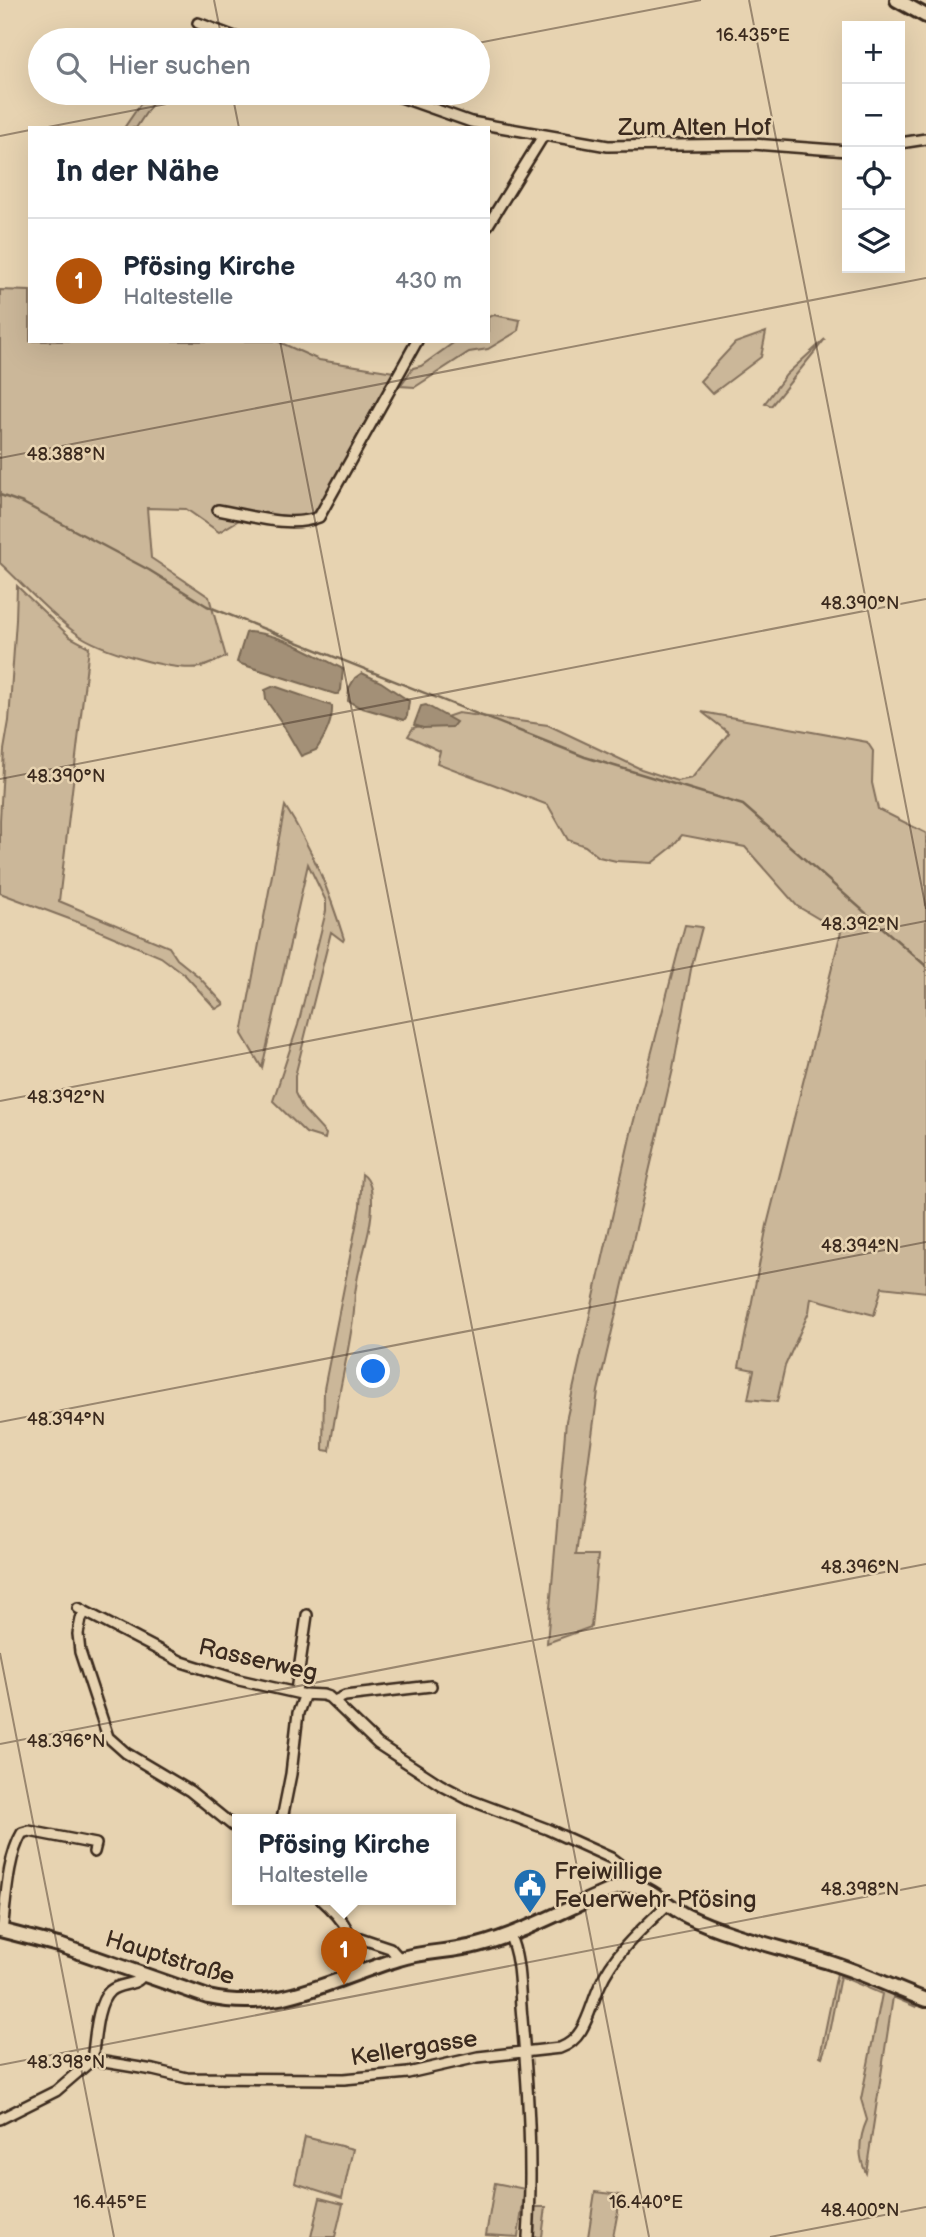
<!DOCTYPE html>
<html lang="de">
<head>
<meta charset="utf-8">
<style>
	body { margin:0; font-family:"Balsamiq Sans",sans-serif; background:#f6f6f7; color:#1f2937 }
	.controls { position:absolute; right:21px; top:21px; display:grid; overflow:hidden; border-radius:0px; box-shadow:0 7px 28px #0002 }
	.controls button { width:63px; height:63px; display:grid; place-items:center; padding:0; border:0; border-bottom:2px solid #e0e1e3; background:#fff; color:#1f2937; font:35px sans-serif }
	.you { position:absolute; left:374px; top:1372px; width:24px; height:24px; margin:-18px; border:5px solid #fff; border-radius:50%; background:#1a73e8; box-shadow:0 0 0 10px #1a73e833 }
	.badge { display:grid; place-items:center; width:46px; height:46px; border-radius:50%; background:#b45309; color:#fff; font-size:23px; font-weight:700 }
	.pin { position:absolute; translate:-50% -58px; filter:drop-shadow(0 2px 4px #0008) }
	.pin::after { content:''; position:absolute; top:37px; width:24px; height:21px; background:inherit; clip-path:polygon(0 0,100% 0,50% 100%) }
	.popup { position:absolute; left:232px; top:1814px; width:224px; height:91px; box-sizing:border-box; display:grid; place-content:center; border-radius:0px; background:#fff; filter:drop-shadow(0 2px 5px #0005); font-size:23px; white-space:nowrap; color:#747a83 }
	.popup b { font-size:26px; color:#1f2937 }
	.popup::after { content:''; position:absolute; left:50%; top:100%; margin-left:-14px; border:14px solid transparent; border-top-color:#fff }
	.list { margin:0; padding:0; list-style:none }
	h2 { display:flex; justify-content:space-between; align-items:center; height:91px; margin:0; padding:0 28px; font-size:30px }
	h2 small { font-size:23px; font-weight:400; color:#747a83 }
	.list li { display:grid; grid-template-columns:46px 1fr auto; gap:21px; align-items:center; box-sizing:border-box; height:126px; padding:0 28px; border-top:2px solid #e0e1e3 }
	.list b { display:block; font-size:26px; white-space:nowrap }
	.list p { margin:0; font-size:23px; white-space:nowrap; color:#747a83 }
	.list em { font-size:23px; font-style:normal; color:#747a83 }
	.icon { flex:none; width:38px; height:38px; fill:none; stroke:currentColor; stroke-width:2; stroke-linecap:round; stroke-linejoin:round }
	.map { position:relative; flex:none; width:926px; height:2237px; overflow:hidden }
	.search { position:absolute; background:#fff; box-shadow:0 7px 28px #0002; left:28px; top:28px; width:462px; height:77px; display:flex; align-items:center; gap:18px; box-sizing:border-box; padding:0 24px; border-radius:38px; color:#747a83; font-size:26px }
	.panel { position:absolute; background:#fff; box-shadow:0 7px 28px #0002; left:28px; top:126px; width:462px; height:217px; border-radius:0px }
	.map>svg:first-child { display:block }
</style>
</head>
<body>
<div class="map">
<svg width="926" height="2237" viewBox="0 0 926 2237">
	<rect width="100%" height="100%" fill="#e7d3b1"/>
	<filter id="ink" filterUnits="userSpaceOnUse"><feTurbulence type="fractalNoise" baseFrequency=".0143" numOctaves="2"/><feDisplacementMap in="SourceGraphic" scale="14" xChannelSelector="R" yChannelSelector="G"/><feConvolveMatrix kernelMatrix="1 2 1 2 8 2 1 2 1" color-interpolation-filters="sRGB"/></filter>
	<g filter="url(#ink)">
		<path fill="#cbb799" stroke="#83705c" stroke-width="2" d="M148 93H159L136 128H124Z
			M0 290 30 291V341H277L319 360 394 372 319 508 304 519 254 511 219 532 186 509 147 508 151 558 209 597 226 657C218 660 209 665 201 667 173 672 99 650 76 633 48 613 25 586 0 563Z
			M494 315 520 320 518 331 488 349 469 352 415 387 400 386 413 368 421 366 456 341H488V317Z
			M766 332 761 357 712 394 700 381 735 343Z
			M825 339 771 406 765 403 786 375Z
			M17 586 70 637 89 647 59 901 169 947 177 959 198 976 224 1004 216 1009 185 975 161 957 88 926 0 893V820L4 750 9 721 16 620Z
			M702 712 867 742 873 751 872 783 878 809 926 833V1292L882 1287 874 1315 811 1298 809 1312 785 1366 777 1402 748 1399 754 1370 739 1367 767 1225 841 932 797 906 745 847 682 835 671 848 652 863 616 861 599 857 585 846 568 840 548 805 437 763 440 751 408 736 413 728 458 713 548 725 641 769 677 781 692 778 729 733Z
			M285 806C312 848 329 891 344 939L343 941 331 932 295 1076V1093L303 1109 326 1134 325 1139 306 1133 273 1101 298 1025 326 911V901L308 864 262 1068 242 1034Z
			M685 925 702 927 691 969 673 1069 598 1391 576 1555H598L591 1627 547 1643 566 1421 633 1124Z
			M362 1174C371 1180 372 1192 372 1203 372 1232 360 1258 356 1287 354 1297 355 1308 353 1319 347 1363 335 1406 330 1451L323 1450 324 1389 360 1206Z
			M841 1972 913 2001 918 2005 916 2007 893 1997 866 2173C857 2155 859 2138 867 2120L861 2099 882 1994 840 1976 827 2043 822 2057 820 2056 837 1973Z
			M305 2137 353 2149 342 2198 295 2183Z
			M495 2183 525 2189 518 2237 486 2235Z
			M595 2192 621 2195 613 2237H588Z
			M320 2198 343 2204 335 2237H311Z
			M534 2207H546L542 2237H532Z"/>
		<path fill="#a39077" stroke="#796753" stroke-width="2" d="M248 632C281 633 314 655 343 669L341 690 338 694H335L241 664 237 662 246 633Z
			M362 673 381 682 409 701 407 716 404 720 359 707 348 701 349 688 355 678Z
			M274 686 332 706C333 721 324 738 316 750L301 756 280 720 266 700 265 690Z
			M426 705 456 722 452 727 423 728 414 725 421 706Z"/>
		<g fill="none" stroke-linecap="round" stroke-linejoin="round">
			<path stroke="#796753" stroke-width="2.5" d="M0 495 23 503 149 570 207 606 585 757 743 805 926 966"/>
			<defs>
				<path id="street" d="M198 23 243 40
					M389 93 471 122 608 146 753 144 847 151
					M900 143 926 139
					M488 225 543 136
					M218 510C249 515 289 529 319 517L417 341
					M78 1608 182 1662 239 1680 301 1694 323 1695 329 1697 378 1744 441 1785 470 1800 547 1829 611 1858 627 1870 633 1884
					M85 1612 81 1619 78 1634 80 1652 108 1737 126 1753 190 1791 237 1829
					M296 1691 307 1615
					M334 1701 345 1696 431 1686
					M282 1819 291 1774 298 1713 305 1694
					M321 1899C351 1926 351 1935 359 1973
					M2 1931C6 1901 7 1858 22 1833L29 1831 96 1844 94 1852
					M509 1934C521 1960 519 1990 522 2018 528 2091 533 2164 528 2237
					M351 1935 390 1948 400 1959
					M92 2060 153 2070 187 2078 344 2079 408 2073 478 2057 560 2048C586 2039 589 2008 600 1985 614 1953 642 1929 667 1905
					M0 2119 56 2091 92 2060C95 2042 96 2003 110 1991 120 1982 137 1987 143 1974"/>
				<path id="secondary" d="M897 0 926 16
					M0 1930 62 1946 208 1997C282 2013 331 1979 399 1959 424 1951 452 1952 478 1945 524 1933 571 1906 616 1888 647 1878 661 1904 687 1916 730 1937 785 1948 831 1963 863 1973 894 1988 926 2000"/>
			</defs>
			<use href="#street" stroke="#3b2a1e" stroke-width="14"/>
			<use href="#secondary" stroke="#3b2a1e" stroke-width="18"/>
			<use href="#street" stroke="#e7d3b1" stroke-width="9"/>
			<use href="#secondary" stroke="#e7d3b1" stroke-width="12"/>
		</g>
	</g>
	<path fill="none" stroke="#3b2a1e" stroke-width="2" stroke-opacity="0.45" d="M214 0 222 40M749 0 926 909M478 43 701 0M232 93 239 128M43 128 223 93M0 136 30 130M280 341 649 2237M0 458 926 278M0 779 926 599M0 1101 926 921M0 1422 926 1242M0 1653 114 2237M0 1744 926 1564M0 2065 926 1885M770 2237 926 2207"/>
	<defs>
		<symbol id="civic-pin" viewBox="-11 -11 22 30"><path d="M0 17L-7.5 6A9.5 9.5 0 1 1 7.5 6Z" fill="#1f6fb2" stroke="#e7d3b1"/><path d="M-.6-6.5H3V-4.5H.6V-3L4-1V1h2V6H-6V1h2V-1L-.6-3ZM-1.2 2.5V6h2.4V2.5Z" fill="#fff"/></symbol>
	</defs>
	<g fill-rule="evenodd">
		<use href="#civic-pin" x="511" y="1866" width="38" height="52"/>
	</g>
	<g text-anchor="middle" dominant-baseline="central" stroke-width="5" stroke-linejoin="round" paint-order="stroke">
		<g font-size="24" fill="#3b2a1e" stroke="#e7d3b1">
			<text x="695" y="127">Zum Alten Hof</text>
			<text transform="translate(258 1660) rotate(13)">Rasserweg</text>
			<text transform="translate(170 1958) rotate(17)">Hauptstraße</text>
			<text transform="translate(414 2048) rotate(-9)">Kellergasse</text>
		</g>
		<g font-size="24" fill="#3b2a1e" stroke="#e7d3b1" text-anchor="start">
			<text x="554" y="1871">Freiwillige<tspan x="554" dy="28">Feuerwehr Pfösing</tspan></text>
		</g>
	</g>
	<g font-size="18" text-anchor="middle" fill="#3b2a1e" stroke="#e7d3b1" stroke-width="5" stroke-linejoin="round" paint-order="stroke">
		<text x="753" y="41">16.435°E</text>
		<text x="66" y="460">48.388°N</text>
		<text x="860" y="609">48.390°N</text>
		<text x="66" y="782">48.390°N</text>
		<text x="860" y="930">48.392°N</text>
		<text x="66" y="1103">48.392°N</text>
		<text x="860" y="1252">48.394°N</text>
		<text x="66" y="1425">48.394°N</text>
		<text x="860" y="1573">48.396°N</text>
		<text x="66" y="1747">48.396°N</text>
		<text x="860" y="1895">48.398°N</text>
		<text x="66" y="2068">48.398°N</text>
		<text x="110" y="2208">16.445°E</text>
		<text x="646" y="2208">16.440°E</text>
		<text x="860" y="2216">48.400°N</text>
	</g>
</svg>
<div class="controls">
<button>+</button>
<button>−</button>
<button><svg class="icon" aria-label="locate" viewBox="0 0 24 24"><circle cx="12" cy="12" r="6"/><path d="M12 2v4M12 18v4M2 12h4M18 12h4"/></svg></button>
<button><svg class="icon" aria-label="layers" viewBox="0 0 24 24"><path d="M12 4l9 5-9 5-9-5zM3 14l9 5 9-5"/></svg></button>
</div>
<div class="you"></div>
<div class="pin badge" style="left:344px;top:1985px">1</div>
<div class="popup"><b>Pfösing Kirche</b>Haltestelle</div>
<div class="search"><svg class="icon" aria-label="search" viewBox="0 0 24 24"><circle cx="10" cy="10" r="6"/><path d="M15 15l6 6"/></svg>Hier suchen</div>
<section class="panel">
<h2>In der Nähe<small></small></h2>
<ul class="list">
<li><span class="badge">1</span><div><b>Pfösing Kirche</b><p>Haltestelle</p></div><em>430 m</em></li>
</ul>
</section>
</div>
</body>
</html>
